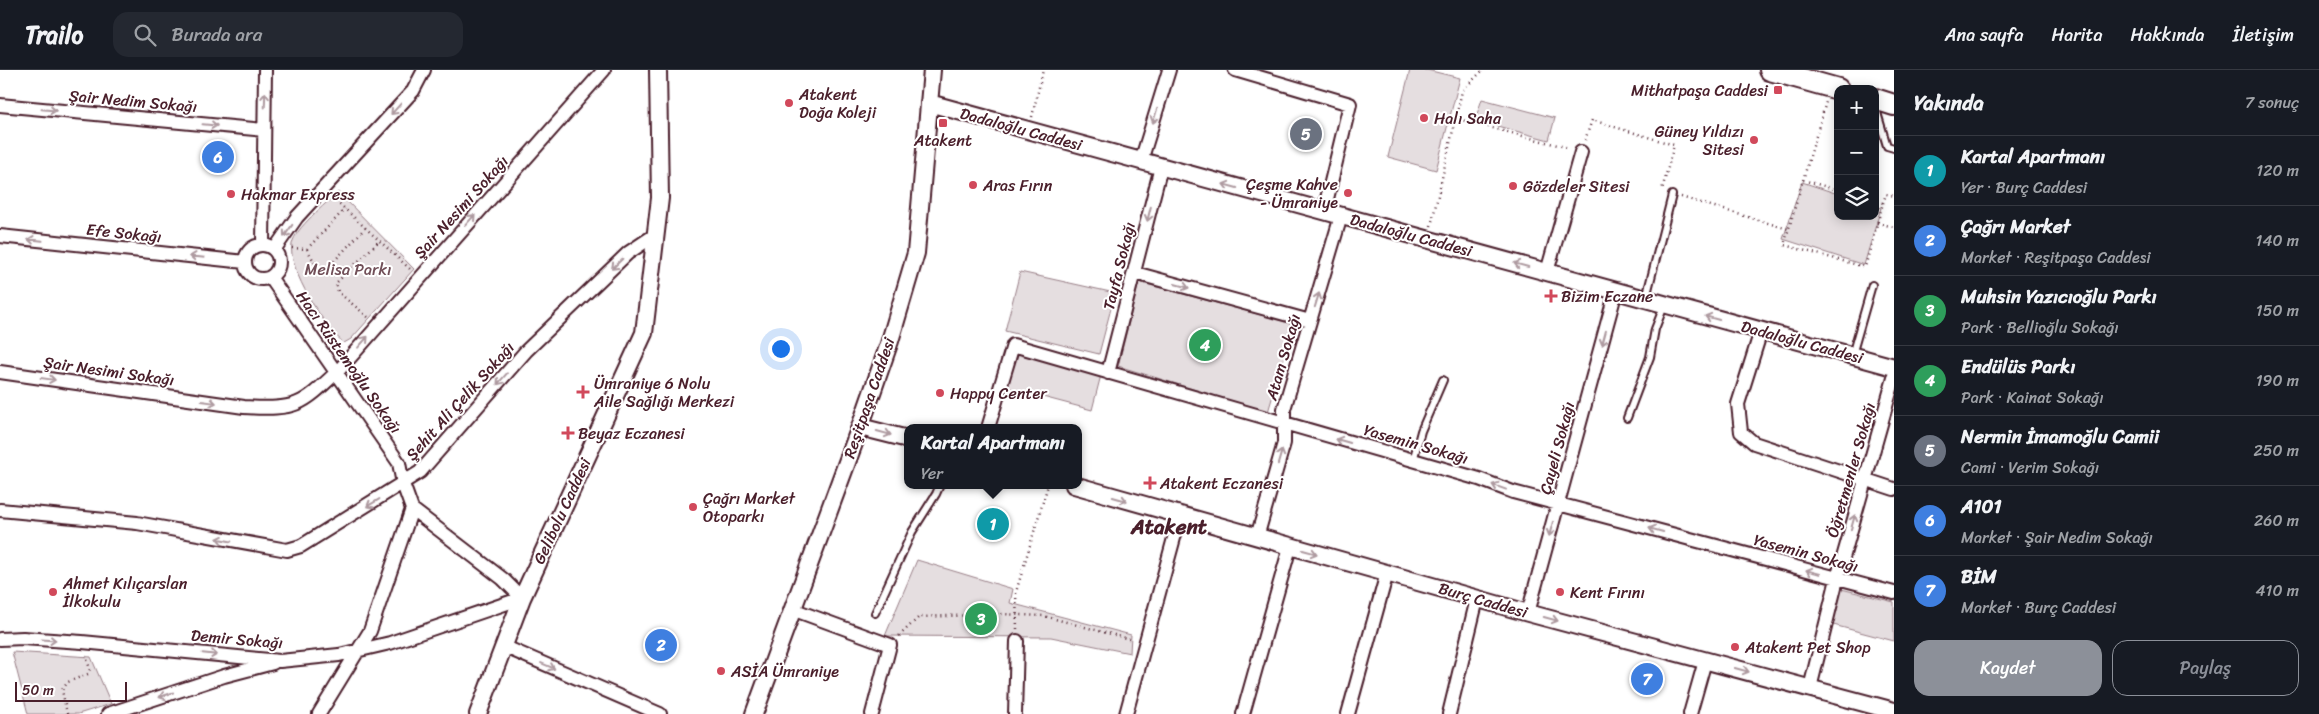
<!DOCTYPE html>
<html lang="tr">
<head>
<meta charset="utf-8">
<style>
	body { margin:0; font-family:Sriracha,sans-serif; background:#242831; color:#f1f3f6 }
	.controls { position:absolute; right:15px; top:15px; display:grid; overflow:hidden; border-radius:10px; box-shadow:0 2px 12px #0003 }
	.controls button { width:45px; height:45px; display:grid; place-items:center; padding:0; border:0; border-bottom:1px solid #363941; background:#171b24; color:#f1f3f6; font:25px sans-serif }
	.scale { position:absolute; left:15px; bottom:12px; width:112px; box-sizing:border-box; padding-left:5px; border:2px solid #4a1f2b; border-top:0; font-size:14px; line-height:18px; white-space:nowrap; color:#4a1f2b; -webkit-text-stroke:4px #fff; paint-order:stroke }
	.you { position:absolute; left:780px; top:278px; width:18px; height:18px; margin:-12px; border:4px solid #fff; border-radius:50%; background:#1a73e8; box-shadow:0 0 0 8px #1a73e833 }
	.badge { display:grid; place-items:center; width:32px; height:32px; border-radius:50%; background:#8c9099; color:#fff; font-size:16px; font-weight:700 }
	.pin { position:absolute; translate:-50% -50%; border:2px solid #fff; box-shadow:0 1px 5px #0006 }
	.popup { position:absolute; left:904px; top:354px; width:178px; height:65px; box-sizing:border-box; display:grid; place-content:center; border-radius:10px; background:#171b24; filter:drop-shadow(0 1px 4px #0005); font-size:16px; white-space:nowrap; color:#9ea1a6 }
	.popup b { font-size:19px; color:#f1f3f6 }
	.popup::after { content:''; position:absolute; left:50%; top:100%; margin-left:-10px; border:10px solid transparent; border-top-color:#171b24 }
	.list { margin:0; padding:0; list-style:none }
	h2 { display:flex; justify-content:space-between; align-items:center; height:65px; margin:0; padding:0 20px; font-size:21px }
	h2 small { font-size:16px; font-weight:400; color:#9ea1a6 }
	.list li { display:grid; grid-template-columns:32px 1fr auto; gap:15px; align-items:center; box-sizing:border-box; height:70px; padding:0 20px; border-top:1px solid #363941 }
	.list b { display:block; font-size:19px; white-space:nowrap }
	.list p { margin:0; font-size:16px; white-space:nowrap; color:#9ea1a6 }
	.list em { font-size:16px; font-style:normal; color:#9ea1a6 }
	.actions { display:flex; gap:10px; padding:15px 20px }
	.actions a { flex:1; padding:11px 0; border:1px solid #8c9099; border-radius:15px; text-align:center; font-size:18px; color:#8c9099 }
	.actions .main { background:#8c9099; color:#fff }
	.icon { flex:none; width:28px; height:28px; fill:none; stroke:currentColor; stroke-width:2; stroke-linecap:round; stroke-linejoin:round }
	.map { position:relative; flex:none; width:1894px; height:644px; overflow:hidden }
	header { display:flex; align-items:center; gap:30px; box-sizing:border-box; height:70px; padding:0 25px; background:#171b24; border-bottom:1px solid #363941 }
	header strong { font-size:24px }
	nav { display:flex; gap:28px; margin-inline-start:auto; font-size:18px }
	.search { width:350px; height:45px; background:#242831; display:flex; align-items:center; gap:12px; box-sizing:border-box; padding:0 18px; border-radius:15px; color:#9ea1a6; font-size:19px }
	main { display:flex }
	aside { flex:1; background:#171b24 }
	.map>svg:first-child { display:block }
</style>
</head>
<body>
<header>
<strong>Trailo</strong>
<div class="search"><svg class="icon" aria-label="search" viewBox="0 0 24 24"><circle cx="10" cy="10" r="6"/><path d="M15 15l6 6"/></svg>Burada ara</div>
<nav><a>Ana sayfa</a><a>Harita</a><a>Hakkında</a><a>İletişim</a></nav>
</header>
<main>
<div class="map">
<svg width="1894" height="644" viewBox="0 0 1894 644">
	<rect width="100%" height="100%" fill="#fff"/>
	<filter id="ink" filterUnits="userSpaceOnUse"><feTurbulence type="fractalNoise" baseFrequency=".02" numOctaves="2"/><feDisplacementMap in="SourceGraphic" scale="10" xChannelSelector="R" yChannelSelector="G"/><feConvolveMatrix kernelMatrix="1 2 1 2 8 2 1 2 1" color-interpolation-filters="sRGB"/></filter>
	<g filter="url(#ink)">
		<path fill="#e5dee0" stroke="#987e86" d="M1410 0H1427L1460 8 1436 100 1388 87Z
			M1482 29 1555 48 1549 70 1475 50Z
			M1802 112 1838 124V146H1875V136L1881 138 1864 195 1783 169Z
			M338 122 414 199 351 269 344 273C325 258 287 199 292 174 295 158 326 134 338 122Z
			M1020 202 1115 223 1099 284 1005 261Z
			M1139 212 1294 254 1268 342 1118 296Z
			M1017 277 1102 301 1092 340 1001 316Z
			M917 490 1013 519 1010 533 1131 565 1130 583 1051 567 885 566Z
			M1833 517 1894 532V571L1822 552Z
			M12 582 91 587 111 634 78 644H28Z"/>
		<g fill="none" stroke-linecap="round" stroke-linejoin="round">
			<defs>
				<path id="service" d="M1875 36 1887 76 1894 78
					M1646 228 1672 125
					M1852 285 1872 215
					M1627 348 1650 287 1655 259 1664 236
					M1413 391 1421 361 1443 310
					M875 543 912 462 936 424 940 415"/>
				<path id="minor" d="M1235 0 1350 34 1324 141
					M0 35 264 60
					M1141 91 1169 0
					M0 166 245 192
					M263 175 265 0
					M245 192a17 17 0 1 1 34 0a17 17 0 1 1-34 0Z
					M274 180 297 147 413 21 424 0
					M1547 202 1581 82
					M1135 203 1310 251
					M270 207 399 393 403 414 412 439 370 561 319 644
					M1761 261 1738 334 1741 362 1754 373 1894 419
					M0 302 244 337C298 340 301 336 339 300L604 0
					M1108 303 1161 97
					M988 358 1013 275 1479 409 1513 422 1894 523
					M0 440 137 453 287 480 301 476 420 402 526 281 628 183 655 165
					M1257 467 1284 373V339L1341 146
					M792 539 890 575 872 644
					M1528 543 1616 221
					M0 569 23 568 82 572 280 591 339 585 390 573 522 528 503 509 412 439
					M503 576 660 644
					M1810 618 1837 509 1894 308
					M108 644 224 606 273 593
					M1015 644 1017 571
					M1126 644 1180 446
					M1243 644 1290 477
					M1348 644 1387 503
					M1449 644 1477 529
					M1690 644 1705 591"/>
				<path id="tertiary" d="M929 33 1894 297
					M860 357 908 369
					M1074 415 1528 543 1894 641
					M478 644 522 528 644 263 660 128 658 0
					M754 644 860 357 890 271 916 183 932 0"/>
				<path id="primary" d="M1770 0 1838 19
					M1875 29 1894 35"/>
			</defs>
			<use href="#service" stroke="#4a1f2b" stroke-width="10"/>
			<use href="#minor" stroke="#4a1f2b" stroke-width="16"/>
			<use href="#tertiary" stroke="#4a1f2b" stroke-width="20"/>
			<use href="#primary" stroke="#4a1f2b" stroke-width="24"/>
			<path stroke="#4a1f2b" stroke-width="2.5" stroke-dasharray="1 4" stroke-linecap="butt" d="M1032 47 1043 0
				M1454 48 1569 78
				M1585 70 1592 50 1674 75 1662 120
				M1803 110 1826 32
				M1838 120 1803 110 1784 175 1865 197 1883 133 1875 131
				M332 127 411 200
				M1681 127 1788 159
				M1883 133 1886 124 1894 126
				M1877 153 1894 157
				M1431 156 1462 21 1483 0
				M292 178 307 179 345 139
				M307 179 320 202H324L365 158
				M368 247 338 222 336 213 379 171
				M1017 559 1016 522 1048 415
				M899 566 919 547 1003 544 1044 546 1133 570
				M67 644 62 620 68 612 88 604 90 599 86 586"/>
			<use href="#service" stroke="#fff" stroke-width="6"/>
			<use href="#minor" stroke="#fff" stroke-width="12"/>
			<use href="#tertiary" stroke="#fff" stroke-width="16"/>
			<use href="#primary" stroke="#fff" stroke-width="20"/>
		</g>
		<defs><path id="oneway-shaft" d="M-6 0H5M1.5-3L5.5 0L1.5 3" fill="none" stroke-width="1.6" stroke-linecap="round" stroke-linejoin="round" transform="scale(1.25)"/></defs>
		<g stroke="#ae9aa0">
			<use href="#oneway-shaft" transform="translate(265 30) rotate(-88)"/>
			<use href="#oneway-shaft" transform="translate(396 39) rotate(132)"/>
			<use href="#oneway-shaft" transform="translate(49 40) rotate(5)"/>
			<use href="#oneway-shaft" transform="translate(1155 46) rotate(107)"/>
			<use href="#oneway-shaft" transform="translate(210 55) rotate(5)"/>
			<use href="#oneway-shaft" transform="translate(1230 116) rotate(-165)"/>
			<use href="#oneway-shaft" transform="translate(1149 144) rotate(104)"/>
			<use href="#oneway-shaft" transform="translate(470 150) rotate(-48)"/>
			<use href="#oneway-shaft" transform="translate(288 161) rotate(125)"/>
			<use href="#oneway-shaft" transform="translate(35 170) rotate(-174)"/>
			<use href="#oneway-shaft" transform="translate(197 187) rotate(-174)"/>
			<use href="#oneway-shaft" transform="translate(617 194) rotate(136)"/>
			<use href="#oneway-shaft" transform="translate(1521 195) rotate(-165)"/>
			<use href="#oneway-shaft" transform="translate(1182 216) rotate(15)"/>
			<use href="#oneway-shaft" transform="translate(1317 230) rotate(-73)"/>
			<use href="#oneway-shaft" transform="translate(1712 248) rotate(-165)"/>
			<use href="#oneway-shaft" transform="translate(1604 268) rotate(105)"/>
			<use href="#oneway-shaft" transform="translate(363 272) rotate(-49)"/>
			<use href="#oneway-shaft" transform="translate(48 309) rotate(8)"/>
			<use href="#oneway-shaft" transform="translate(502 309) rotate(131)"/>
			<use href="#oneway-shaft" transform="translate(209 332) rotate(8)"/>
			<use href="#oneway-shaft" transform="translate(884 363) rotate(15)"/>
			<use href="#oneway-shaft" transform="translate(1343 371) rotate(-164)"/>
			<use href="#oneway-shaft" transform="translate(1280 387) rotate(-74)"/>
			<use href="#oneway-shaft" transform="translate(1499 417) rotate(-160)"/>
			<use href="#oneway-shaft" transform="translate(1120 429) rotate(16)"/>
			<use href="#oneway-shaft" transform="translate(373 433) rotate(149)"/>
			<use href="#oneway-shaft" transform="translate(1853 452) rotate(-74)"/>
			<use href="#oneway-shaft" transform="translate(1551 459) rotate(105)"/>
			<use href="#oneway-shaft" transform="translate(1656 460) rotate(-165)"/>
			<use href="#oneway-shaft" transform="translate(224 470) rotate(-169)"/>
			<use href="#oneway-shaft" transform="translate(1310 482) rotate(15)"/>
			<use href="#oneway-shaft" transform="translate(1813 502) rotate(-165)"/>
			<use href="#oneway-shaft" transform="translate(1551 549) rotate(15)"/>
			<use href="#oneway-shaft" transform="translate(49 570) rotate(4)"/>
			<use href="#oneway-shaft" transform="translate(210 584) rotate(6)"/>
			<use href="#oneway-shaft" transform="translate(548 596) rotate(23)"/>
			<use href="#oneway-shaft" transform="translate(1742 600) rotate(15)"/>
			<use href="#oneway-shaft" transform="translate(166 625) rotate(161)"/>
		</g>
	</g>
	<g fill="#d1495b" stroke="#fff" stroke-width="2">
		<rect x="1773" y="15" width="10" height="10" rx="2.5"/>
		<circle cx="789" cy="33" r="5"/>
		<circle cx="1424" cy="48" r="5"/>
		<rect x="938" y="48" width="10" height="10" rx="2.5"/>
		<circle cx="1754" cy="70" r="5"/>
		<circle cx="973" cy="115" r="5"/>
		<circle cx="1513" cy="116" r="5"/>
		<circle cx="1348" cy="123" r="5"/>
		<circle cx="231" cy="124" r="5"/>
		<path d="M1548.5 218.5h5v5h5v5h-5v5h-5v-5h-5v-5h5z"/>
		<path d="M580.5 314.5h5v5h5v5h-5v5h-5v-5h-5v-5h5z"/>
		<circle cx="940" cy="323" r="5"/>
		<path d="M565.5 355.5h5v5h5v5h-5v5h-5v-5h-5v-5h5z"/>
		<path d="M1147.5 405.5h5v5h5v5h-5v5h-5v-5h-5v-5h5z"/>
		<circle cx="693" cy="437" r="5"/>
		<circle cx="53" cy="522" r="5"/>
		<circle cx="1560" cy="522" r="5"/>
		<circle cx="1735" cy="577" r="5"/>
		<circle cx="721" cy="601" r="5"/>
	</g>
	<g text-anchor="middle" dominant-baseline="central" stroke-width="4" stroke-linejoin="round" paint-order="stroke">
		<g font-size="16" fill="#4a1f2b" stroke="#fff" text-anchor="start">
			<text x="1768" y="20" text-anchor="end">Mithatpaşa Caddesi</text>
			<text x="799" y="24">Atakent<tspan x="799" dy="18">Doğa Koleji</tspan></text>
			<text x="1434" y="48">Halı Saha</text>
			<text x="1744" y="61" text-anchor="end">Güney Yıldızı<tspan x="1744" dy="18">Sitesi</tspan></text>
			<text x="943" y="70" text-anchor="middle">Atakent</text>
			<text x="1338" y="114" text-anchor="end">Çeşme Kahve<tspan x="1338" dy="18">- Ümraniye</tspan></text>
			<text x="983" y="115">Aras Fırın</text>
			<text x="1523" y="116">Gözdeler Sitesi</text>
			<text x="241" y="124">Hakmar Express</text>
			<text x="1561" y="226">Bizim Eczane</text>
			<text x="594" y="313">Ümraniye 6 Nolu<tspan x="594" dy="18">Aile Sağlığı Merkezi</tspan></text>
			<text x="950" y="323">Happy Center</text>
			<text x="578" y="363">Beyaz Eczanesi</text>
			<text x="1160" y="413">Atakent Eczanesi</text>
			<text x="703" y="428">Çağrı Market<tspan x="703" dy="18">Otoparkı</tspan></text>
			<text x="63" y="513">Ahmet Kılıçarslan<tspan x="63" dy="18">İlkokulu</tspan></text>
			<text x="1570" y="522">Kent Fırını</text>
			<text x="1745" y="577">Atakent Pet Shop</text>
			<text x="731" y="601">ASİA Ümraniye</text>
		</g>
		<g font-size="16" fill="#4a1f2b" stroke="#fff">
			<text transform="translate(133 31) rotate(5)">Şair Nedim Sokağı</text>
			<text transform="translate(1021 59) rotate(15)">Dadaloğlu Caddesi</text>
			<text transform="translate(461 137) rotate(-48)">Şair Nesimi Sokağı</text>
			<text transform="translate(124 163) rotate(6)">Efe Sokağı</text>
			<text transform="translate(1411 165) rotate(15)">Dadaloğlu Caddesi</text>
			<text transform="translate(1119 196) rotate(-76)">Tayfa Sokağı</text>
			<text transform="translate(1802 272) rotate(15)">Dadaloğlu Caddesi</text>
			<text transform="translate(1283 287) rotate(-74)">Atam Sokağı</text>
			<text transform="translate(349 292) rotate(55)">Hacı Rüstemoğlu Sokağı</text>
			<text transform="translate(109 301) rotate(8)">Şair Nesimi Sokağı</text>
			<text transform="translate(869 328) rotate(-71)">Reşitpaşa Caddesi</text>
			<text transform="translate(460 331) rotate(-48)">Şehit Ali Çelik Sokağı</text>
			<text transform="translate(1416 374) rotate(16)">Yasemin Sokağı</text>
			<text transform="translate(1557 378) rotate(-75)">Çayeli Sokağı</text>
			<text transform="translate(1851 400) rotate(-74)">Öğretmenler Sokağı</text>
			<text transform="translate(562 441) rotate(-65)">Gelibolu Caddesi</text>
			<text transform="translate(1806 483) rotate(15)">Yasemin Sokağı</text>
			<text transform="translate(1483 530) rotate(16)">Burç Caddesi</text>
			<text transform="translate(237 569) rotate(5)">Demir Sokağı</text>
		</g>
		<g font-size="16" fill="#714f58" stroke="#fff">
			<text x="348" y="199">Melisa Parkı</text>
		</g>
		<g font-size="21" font-weight="bold" fill="#4a1f2b" stroke="#fff">
			<text x="1169" y="457">Atakent</text>
		</g>
	</g>
</svg>
<div class="controls">
<button>+</button>
<button>−</button>
<button><svg class="icon" aria-label="layers" viewBox="0 0 24 24"><path d="M12 4l9 5-9 5-9-5zM3 14l9 5 9-5"/></svg></button>
</div>
<div class="scale">50 m</div>
<div class="you"></div>
<div class="pin badge" style="left:993px;top:454px;background:#0f9aa8">1</div>
<div class="popup"><b>Kartal Apartmanı</b>Yer</div>
<div class="pin badge" style="left:661px;top:575px;background:#3f7fe0">2</div>
<div class="pin badge" style="left:981px;top:549px;background:#2e9e5b">3</div>
<div class="pin badge" style="left:1205px;top:275px;background:#2e9e5b">4</div>
<div class="pin badge" style="left:1306px;top:64px;background:#6b7280">5</div>
<div class="pin badge" style="left:218px;top:87px;background:#3f7fe0">6</div>
<div class="pin badge" style="left:1647px;top:609px;background:#3f7fe0">7</div>
</div>
<aside>
<h2>Yakında<small>7 sonuç</small></h2>
<ul class="list">
<li><span class="badge" style="background:#0f9aa8">1</span><div><b>Kartal Apartmanı</b><p>Yer · Burç Caddesi</p></div><em>120 m</em></li>
<li><span class="badge" style="background:#3f7fe0">2</span><div><b>Çağrı Market</b><p>Market · Reşitpaşa Caddesi</p></div><em>140 m</em></li>
<li><span class="badge" style="background:#2e9e5b">3</span><div><b>Muhsin Yazıcıoğlu Parkı</b><p>Park · Bellioğlu Sokağı</p></div><em>150 m</em></li>
<li><span class="badge" style="background:#2e9e5b">4</span><div><b>Endülüs Parkı</b><p>Park · Kainat Sokağı</p></div><em>190 m</em></li>
<li><span class="badge" style="background:#6b7280">5</span><div><b>Nermin İmamoğlu Camii</b><p>Cami · Verim Sokağı</p></div><em>250 m</em></li>
<li><span class="badge" style="background:#3f7fe0">6</span><div><b>A101</b><p>Market · Şair Nedim Sokağı</p></div><em>260 m</em></li>
<li><span class="badge" style="background:#3f7fe0">7</span><div><b>BİM</b><p>Market · Burç Caddesi</p></div><em>410 m</em></li>
</ul>
<div class="actions"><a class="main">Kaydet</a><a>Paylaş</a></div>
</aside>
</main>
</body>
</html>
